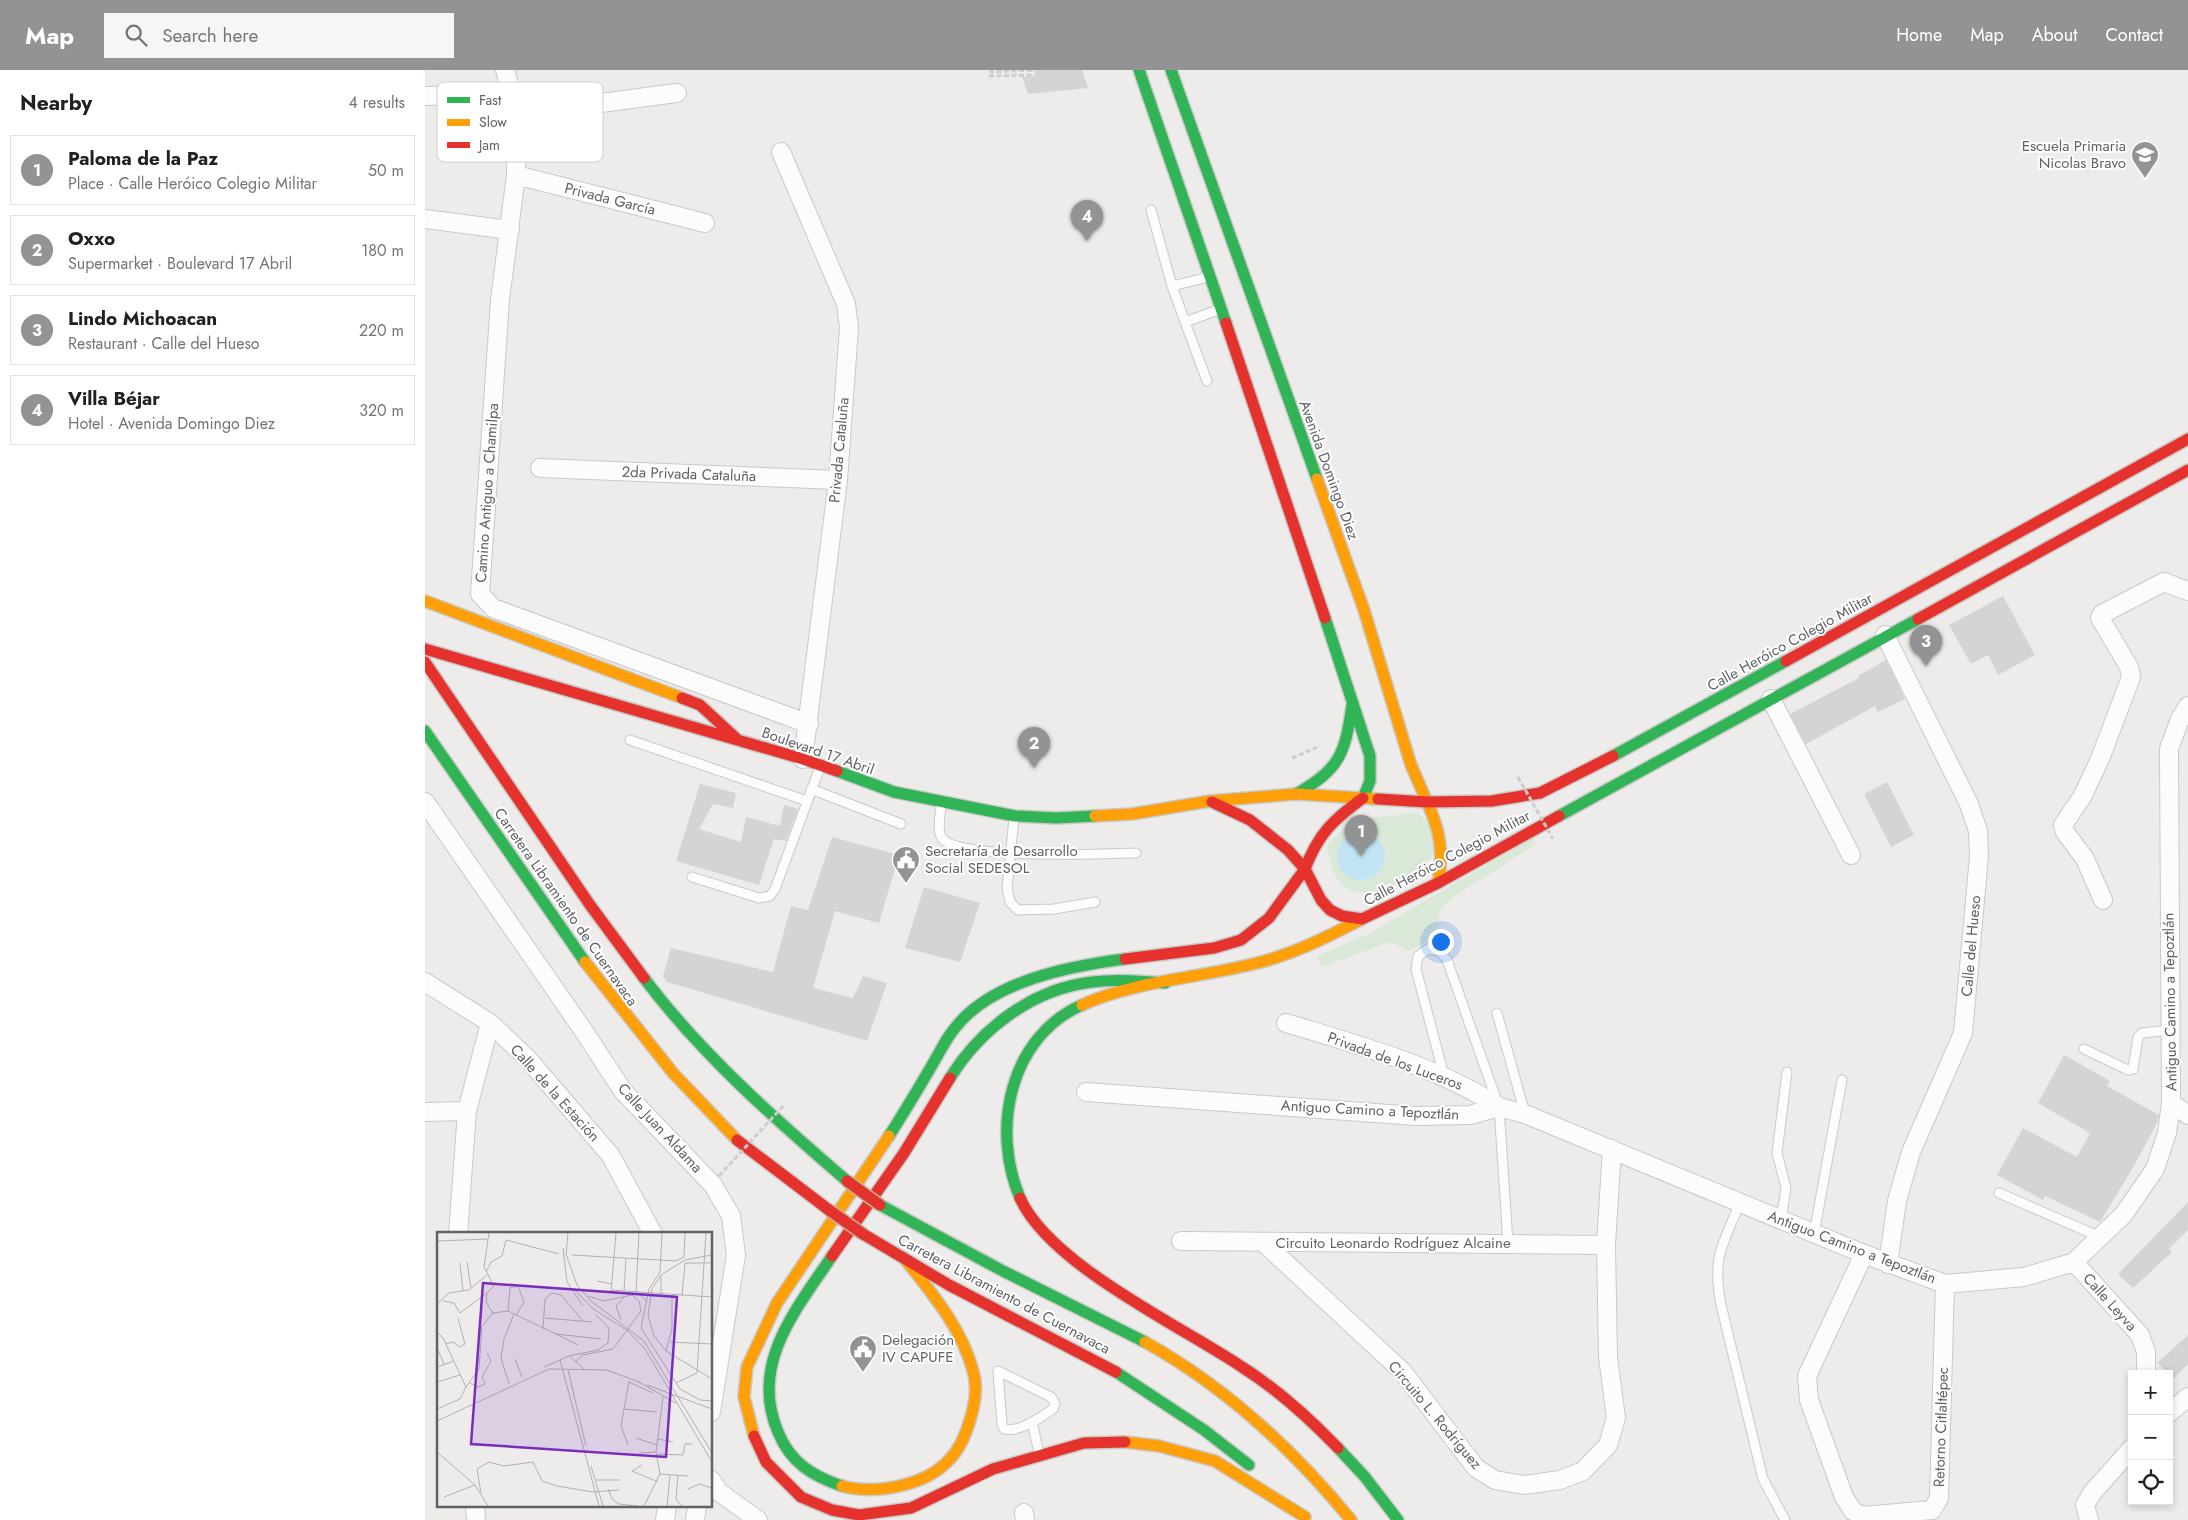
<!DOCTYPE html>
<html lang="en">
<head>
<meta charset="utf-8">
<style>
	body { margin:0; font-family:Jost,sans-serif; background:#f6f6f6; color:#202124 }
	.controls { position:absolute; right:15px; bottom:15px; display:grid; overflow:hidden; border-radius:0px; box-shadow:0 2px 8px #0003 }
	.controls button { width:45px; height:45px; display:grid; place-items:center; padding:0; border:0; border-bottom:1px solid #e0e0e0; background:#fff; color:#202124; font:25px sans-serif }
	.you { position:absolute; left:1015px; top:871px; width:18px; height:18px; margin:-12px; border:4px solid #fff; border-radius:50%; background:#1a73e8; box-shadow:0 0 0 8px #1a73e833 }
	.badge { display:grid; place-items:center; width:32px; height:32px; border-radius:50%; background:#919395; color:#fff; font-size:16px; font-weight:700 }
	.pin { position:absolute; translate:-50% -41px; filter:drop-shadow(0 1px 2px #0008) }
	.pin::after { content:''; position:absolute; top:26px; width:18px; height:15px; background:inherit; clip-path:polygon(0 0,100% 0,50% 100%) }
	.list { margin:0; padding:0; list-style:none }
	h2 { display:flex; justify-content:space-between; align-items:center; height:65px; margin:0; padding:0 20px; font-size:21px }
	h2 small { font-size:16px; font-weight:400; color:#757577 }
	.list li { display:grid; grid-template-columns:32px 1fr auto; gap:15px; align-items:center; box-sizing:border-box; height:70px; margin:0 10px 10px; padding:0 10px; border:1px solid #e0e0e0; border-radius:0px }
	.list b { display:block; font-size:19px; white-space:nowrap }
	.list p { margin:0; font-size:16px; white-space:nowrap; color:#757577 }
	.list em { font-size:16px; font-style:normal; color:#757577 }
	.icon { flex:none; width:28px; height:28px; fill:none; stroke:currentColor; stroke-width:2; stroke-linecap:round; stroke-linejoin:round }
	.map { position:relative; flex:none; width:1763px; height:1450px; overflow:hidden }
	header { display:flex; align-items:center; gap:30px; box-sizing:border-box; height:70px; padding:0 25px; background:#919395; color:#fff }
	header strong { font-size:24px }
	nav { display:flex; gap:28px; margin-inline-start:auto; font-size:18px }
	.search { width:350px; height:45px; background:#f6f6f6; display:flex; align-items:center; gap:12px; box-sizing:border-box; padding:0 18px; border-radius:0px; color:#757577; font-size:19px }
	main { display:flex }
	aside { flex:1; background:#fff }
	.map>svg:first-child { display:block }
</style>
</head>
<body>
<header>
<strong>Map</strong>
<div class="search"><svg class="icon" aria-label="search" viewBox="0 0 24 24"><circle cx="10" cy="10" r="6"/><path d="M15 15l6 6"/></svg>Search here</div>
<nav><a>Home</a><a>Map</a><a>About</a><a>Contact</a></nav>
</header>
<main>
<aside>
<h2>Nearby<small>4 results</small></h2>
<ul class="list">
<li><span class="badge">1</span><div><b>Paloma de la Paz</b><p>Place · Calle Heróico Colegio Militar</p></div><em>50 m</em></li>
<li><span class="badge">2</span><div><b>Oxxo</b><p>Supermarket · Boulevard 17 Abril</p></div><em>180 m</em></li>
<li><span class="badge">3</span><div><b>Lindo Michoacan</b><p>Restaurant · Calle del Hueso</p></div><em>220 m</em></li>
<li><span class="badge">4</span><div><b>Villa Béjar</b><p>Hotel · Avenida Domingo Diez</p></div><em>320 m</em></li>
</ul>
</aside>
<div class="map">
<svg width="1763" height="1450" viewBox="0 0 1763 1450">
	<rect width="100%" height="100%" fill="#eeecea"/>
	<path fill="#dae8d7" d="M991 743 1003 751 1010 781C1007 785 1005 790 1002 794 988 809 947 829 927 821 909 814 904 792 902 775L927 750Z
		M1108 768 1111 774 1027 828 1014 842 1013 867 983 881 965 872 896 897 892 886 945 863Z"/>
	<path fill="#c3e4f4" d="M912 786a24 24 0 1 1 48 0a24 24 0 1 1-48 0Z"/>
	<path fill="#d5d3d3" d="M610 0H657L663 18 603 24 597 7 610 6Z
		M1578 526 1610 585 1573 605 1563 585 1546 594 1524 555Z
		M1461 590 1480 629 1453 642 1450 636 1381 674 1365 644 1434 608 1433 606Z
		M1462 712 1489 765 1466 777 1439 724Z
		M275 714 311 723 308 738 288 734 274 759 316 772 321 747 355 756 359 735 373 739 361 771 349 769 334 815 251 791Z
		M407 767 474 785 454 853 410 841 388 918 428 928 438 906 462 913 442 971 242 912 238 906 246 878 348 902 366 836 383 840Z
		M499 817 555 833 535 892 480 878Z
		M1639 985 1685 1011 1682 1016 1734 1045 1733 1051 1710 1094 1675 1152 1620 1126 1618 1130 1572 1105 1598 1058 1652 1087 1665 1063 1613 1033Z
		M1763 1132V1160L1744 1179 1747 1182 1708 1218 1693 1204Z
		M1763 1265V1294L1744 1313V1304L1732 1293Z"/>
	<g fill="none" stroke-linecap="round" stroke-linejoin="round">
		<defs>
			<path id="lane" d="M726 140 747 216 784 207
				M747 216 760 252
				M782 311 760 252 793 240
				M205 670 382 731
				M386 719 476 754
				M516 734C516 744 511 760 517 768 531 790 681 784 711 783
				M589 748 582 818 585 832 593 840 629 839 670 832
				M267 807 334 828 345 826 350 819 395 697
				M1072 943 1100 1044
				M1659 979 1703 1000 1708 999 1713 967 1717 963 1745 960
				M1019 1006 991 899 993 886 1003 879 1015 881 1022 890 1074 1037 1083 1173
				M1574 1123 1675 1167
				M1315 1133C1297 1176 1287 1187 1296 1235L1338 1409 1360 1450
				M1356 1150 1361 1118 1352 1083 1362 1002
				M1389 1164 1417 1010
				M573 1301 626 1327 630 1333 628 1339C616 1347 594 1363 579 1359L577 1354Z
				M607 1352 614 1383"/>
			<path id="street" d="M80 0 92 44 91 105 75 230 55 524 68 538 384 654
				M0 26 88 24
				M92 44 252 23
				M356 82 421 234 424 258 413 410 378 689
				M91 105 280 153
				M0 149 85 160
				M115 398 413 410
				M1460 565 1544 734 1553 761 1554 786 1538 963 1486 1082 1472 1131 1463 1194
				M1346 629 1426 785
				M0 732 158 960 198 1021 288 1115 306 1146 311 1185 286 1342
				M1678 830 1660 789 1640 762 1638 755 1657 727 1675 689 1706 607 1704 597 1675 548 1677 544 1739 512 1763 521
				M0 912 65 953 103 989 186 1086 228 1164
				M861 953C930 974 1015 997 1074 1037
				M661 1022 991 1046 1045 1045 1074 1037 1100 1044 1439 1184 1520 1214 1599 1207 1649 1192 1699 1144 1730 1099 1742 1063 1746 1033 1744 679 1755 649 1763 636
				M1746 1033 1763 1045
				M0 1042 42 1041
				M33 1164 42 1041 65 953
				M756 1171 1181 1175
				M838 1172 977 1301 1051 1398 1070 1410 1099 1415 1135 1410 1158 1401 1183 1375 1191 1348 1183 1287 1181 1175 1187 1079
				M1439 1184 1382 1306 1384 1330 1419 1427 1428 1441 1438 1446 1507 1440 1514 1428 1520 1214
				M1649 1192 1715 1265 1721 1282V1304
				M1744 1343 1763 1327
				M286 1410 294 1422 333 1450
				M50 1436 51 1450
				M599 1443 600 1450
				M240 1450 242 1436
				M270 1450 272 1436
				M1664 1450 1660 1435 1667 1423 1707 1378"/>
			<path id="fast" d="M714 0 801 253
				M746 0 892 409
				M900 548 945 686V711L938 728
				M0 661 160 892
				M1188 686 1361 591
				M412 701 469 722 590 746 631 748 670 746
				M871 724C915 699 920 684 927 635
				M1134 746 1493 549
				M219 908C276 984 350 1049 422 1111
				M525 1008C556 958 608 919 667 912 691 909 716 911 740 913
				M464 1066C480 1041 495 1016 510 990 516 980 522 967 530 958 566 911 645 896 700 889
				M595 1128C566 1060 584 967 657 935
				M455 1135 578 1201 720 1272
				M407 1186C371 1240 324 1294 353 1362 365 1392 387 1406 417 1416
				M691 1302 779 1360 824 1395
				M913 1378 940 1407 973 1450"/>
			<path id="slow" d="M892 409 939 540 986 695 1002 732
				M0 531 257 628
				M1002 732C1015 760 1019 783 1013 813
				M670 746 707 744 785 731 871 724 953 729
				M160 892 248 1003 312 1070
				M657 935C710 911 772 908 828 894 867 885 902 867 937 849
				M720 1272C801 1317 867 1378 926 1450
				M329 1366 319 1327 322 1297 352 1233 464 1066
				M700 1372 734 1376 790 1391 880 1447
				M417 1416C450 1425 500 1416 524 1390 535 1379 541 1364 545 1350 550 1334 553 1317 548 1301 537 1258 506 1222 479 1188"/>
			<path id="jam" d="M801 253 900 548
				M1493 549 1763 400
				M0 579 378 689 412 701
				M1361 591 1763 369
				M0 592 165 835 219 908
				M257 628 275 635 313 670
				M953 729 1002 732 1067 731 1115 723 1188 686
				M787 732 825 750 863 780 880 799 896 830 905 840 917 846 937 849 1013 813 1134 746
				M880 799C893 764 908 750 938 728
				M700 889 789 878 816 870 844 848 880 799
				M312 1070 404 1140
				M595 1128C625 1195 756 1256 817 1297 852 1319 884 1348 913 1378
				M438 1164 524 1215 691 1302
				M407 1186 479 1083 525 1008
				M329 1366 341 1392 376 1427 407 1440 434 1445 486 1438 568 1399 659 1373 700 1372"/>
		</defs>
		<use href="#lane" stroke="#c9c9c9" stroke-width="11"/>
		<use href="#street" stroke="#c9c9c9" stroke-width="20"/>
		<use href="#fast" stroke="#c8c9c9" stroke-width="14"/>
		<use href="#slow" stroke="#c8c9c9" stroke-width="14"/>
		<use href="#jam" stroke="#c8c9c9" stroke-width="14"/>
		<path stroke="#cacecc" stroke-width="3" stroke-dasharray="5 2.5" stroke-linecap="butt" d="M566 0V2L606 0
			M564 6 606 5V0
			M867 688 895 676"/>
		<use href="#lane" stroke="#fcfcfc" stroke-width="9"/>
		<use href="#street" stroke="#fcfcfc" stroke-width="18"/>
		<use href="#fast" stroke="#30b455" stroke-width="11"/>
		<use href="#slow" stroke="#ff9f0a" stroke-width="11"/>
		<use href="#jam" stroke="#e5322d" stroke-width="11"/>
		<defs>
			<path id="jam-bridge" d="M422 1111 455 1135
				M404 1140 438 1164"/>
		</defs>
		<use href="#jam-bridge" stroke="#c4b299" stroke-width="14" stroke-linecap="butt"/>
		<path stroke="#cacecc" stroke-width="3" stroke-dasharray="5 2.5" stroke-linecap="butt" d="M1093 707 1128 769
			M294 1106 360 1034"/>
		<use href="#jam-bridge" stroke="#e5322d" stroke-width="11"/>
	</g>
	<defs>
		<symbol id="school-pin" viewBox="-11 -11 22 30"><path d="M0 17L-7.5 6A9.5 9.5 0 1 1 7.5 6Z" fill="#919395" stroke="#fff"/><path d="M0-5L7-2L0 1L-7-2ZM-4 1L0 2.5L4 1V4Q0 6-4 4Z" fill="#fff"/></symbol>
		<symbol id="civic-pin" viewBox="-11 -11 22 30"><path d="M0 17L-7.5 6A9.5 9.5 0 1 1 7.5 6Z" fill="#919395" stroke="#fff"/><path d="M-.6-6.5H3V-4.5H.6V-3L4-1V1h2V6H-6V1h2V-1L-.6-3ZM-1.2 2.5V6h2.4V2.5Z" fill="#fff"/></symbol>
	</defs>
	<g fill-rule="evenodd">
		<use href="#school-pin" x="1704" y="69" width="32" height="43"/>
		<use href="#civic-pin" x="465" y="774" width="32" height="43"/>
		<use href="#civic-pin" x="422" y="1263" width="32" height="43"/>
	</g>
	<g text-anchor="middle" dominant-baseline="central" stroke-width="4" stroke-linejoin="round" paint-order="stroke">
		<g font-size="15" fill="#5f6367" stroke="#fff" text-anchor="start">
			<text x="1701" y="76" text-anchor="end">Escuela Primaria<tspan x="1701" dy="17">Nicolas Bravo</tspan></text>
			<text x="500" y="781">Secretaría de Desarrollo<tspan x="500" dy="17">Social SEDESOL</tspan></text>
			<text x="457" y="1270">Delegación<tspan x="457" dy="17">IV CAPUFE</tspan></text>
		</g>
		<g font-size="15" fill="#5f6367" stroke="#fff">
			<text transform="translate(185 129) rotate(14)">Privada García</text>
			<text transform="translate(414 380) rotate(-85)">Privada Cataluña</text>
			<text transform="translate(904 400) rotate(70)">Avenida Domingo Diez</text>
			<text transform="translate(264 404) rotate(2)">2da Privada Cataluña</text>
			<text transform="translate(62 423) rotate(-86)">Camino Antiguo a Chamilpa</text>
			<text transform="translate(1365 572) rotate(-29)">Calle Heróico Colegio Militar</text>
			<text transform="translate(393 681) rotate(19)">Boulevard 17 Abril</text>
			<text transform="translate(1022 788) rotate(-28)">Calle Heróico Colegio Militar</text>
			<text transform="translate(141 837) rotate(55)">Carretera Libramiento de Cuernavaca</text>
			<text transform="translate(1546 876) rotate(-85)">Calle del Hueso</text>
			<text transform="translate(1745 932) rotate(-91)">Antiguo Camino a Tepoztlán</text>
			<text transform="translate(970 991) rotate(20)">Privada de los Luceros</text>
			<text transform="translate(130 1023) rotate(48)">Calle de la Estación</text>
			<text transform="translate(945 1040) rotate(3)">Antiguo Camino a Tepoztlán</text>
			<text transform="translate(235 1058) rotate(47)">Calle Juan Aldama</text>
			<text x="968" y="1173">Circuito Leonardo Rodríguez Alcaine</text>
			<text transform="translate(1427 1177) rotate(21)">Antiguo Camino a Tepoztlán</text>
			<text transform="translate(579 1224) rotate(28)">Carretera Libramiento de Cuernavaca</text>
			<text transform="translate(1685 1232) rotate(48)">Calle Leyva</text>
			<text transform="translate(1010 1345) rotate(50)">Circuito L. Rodríguez</text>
			<text transform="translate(1516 1357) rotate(-88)">Retorno Citlaltépec</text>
		</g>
	</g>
	<g transform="translate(12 1162)">
		<rect width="275" height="275" fill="#eeecea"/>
		<path fill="none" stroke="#b1b1b2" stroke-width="1" d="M52 1 47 35 57 54 50 61 49 70 56 81M131 1 129 22 140 53 154 69 207 109 275 221M202 1 199 60 209 68M225 1 223 40 212 57 204 96 243 157 263 168 275 169M0 9 51 7M126 16 130 50 146 74M135 23 239 29 247 25 248 1M275 23 248 28 224 43 215 57 211 83 217 104 229 119 275 147M30 30 34 56M23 31 26 59M49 40 54 30 65 24 69 8 122 22M160 49 175 52M174 58 275 65M139 59 155 76 191 99 208 117 275 230M187 59 189 26M174 61 179 1M224 62V43M245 64 248 31H275M6 69 17 71 23 81 50 61M0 72 12 61 32 58 50 43M71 79 73 56 81 54 87 70 79 83M108 86 155 90M184 88 179 74 187 65M106 97 108 67 115 61 124 63 146 89M0 100 6 106 29 155 23 167 0 177M119 102 141 113M233 110 275 112M9 112 16 110 23 115 28 112 21 86M0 116 7 132M229 119 235 97V63M132 124 161 118 171 111 172 96 158 82M78 127 85 145M123 128 162 274M138 130 146 123 176 117 204 79 202 69 195 63 167 69 151 64M0 135 17 129M107 135 132 124 148 138M131 138 149 214M200 149 239 171M0 150 23 143M192 150 216 161M33 151 41 155 48 152 45 145 54 129 50 121M239 151 260 141 269 1M72 152 64 126 67 107 77 82M210 153 275 177M29 155 42 137 45 94 56 81 71 79 119 102 164 107M187 177 220 180M0 189 112 137 170 138 202 150M199 206 220 213M221 207 236 210M191 213 184 194 192 149M0 220 38 253 51 274M202 221 219 220M220 222 246 223 248 212H255M205 233 195 239 221 250M154 234 166 274M223 242 251 244M241 243 239 267 245 274M159 248H183M171 257 175 267 182 272 201 274M251 257 262 252 275 256M44 261 40 237 52 230 67 234 96 230 105 249 120 254 156 260 182 258M7 265 38 253M207 274 223 242 219 220 226 165M230 274 233 243"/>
		<path fill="#7b2cbf" fill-opacity="0.15" stroke="#7b2cbf" stroke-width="2.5" d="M46 51 240 65 229 225 34 212Z"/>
		<rect width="275" height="275" fill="none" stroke="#5f6367" stroke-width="2.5"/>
	</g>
	<rect x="12" y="12" width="166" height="80" rx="8" fill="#fff" stroke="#cfd0d1" stroke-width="1"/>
	<rect x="22" y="27" width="23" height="6" fill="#30b455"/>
	<rect x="22" y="49" width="23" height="7" fill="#ff9f0a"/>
	<rect x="22" y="72" width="23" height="6" fill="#e5322d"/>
	<g font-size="14" fill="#5f6367">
		<text x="54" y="35">Fast</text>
		<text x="54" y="57">Slow</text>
		<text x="54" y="80">Jam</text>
	</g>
</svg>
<div class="controls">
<button>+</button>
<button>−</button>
<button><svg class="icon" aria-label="locate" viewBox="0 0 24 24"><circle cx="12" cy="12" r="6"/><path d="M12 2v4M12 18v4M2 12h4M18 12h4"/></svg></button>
</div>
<div class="you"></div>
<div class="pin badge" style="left:936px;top:786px">1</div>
<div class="pin badge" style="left:609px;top:698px">2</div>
<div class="pin badge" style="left:1501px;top:596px">3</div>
<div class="pin badge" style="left:662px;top:171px">4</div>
</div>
</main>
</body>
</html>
